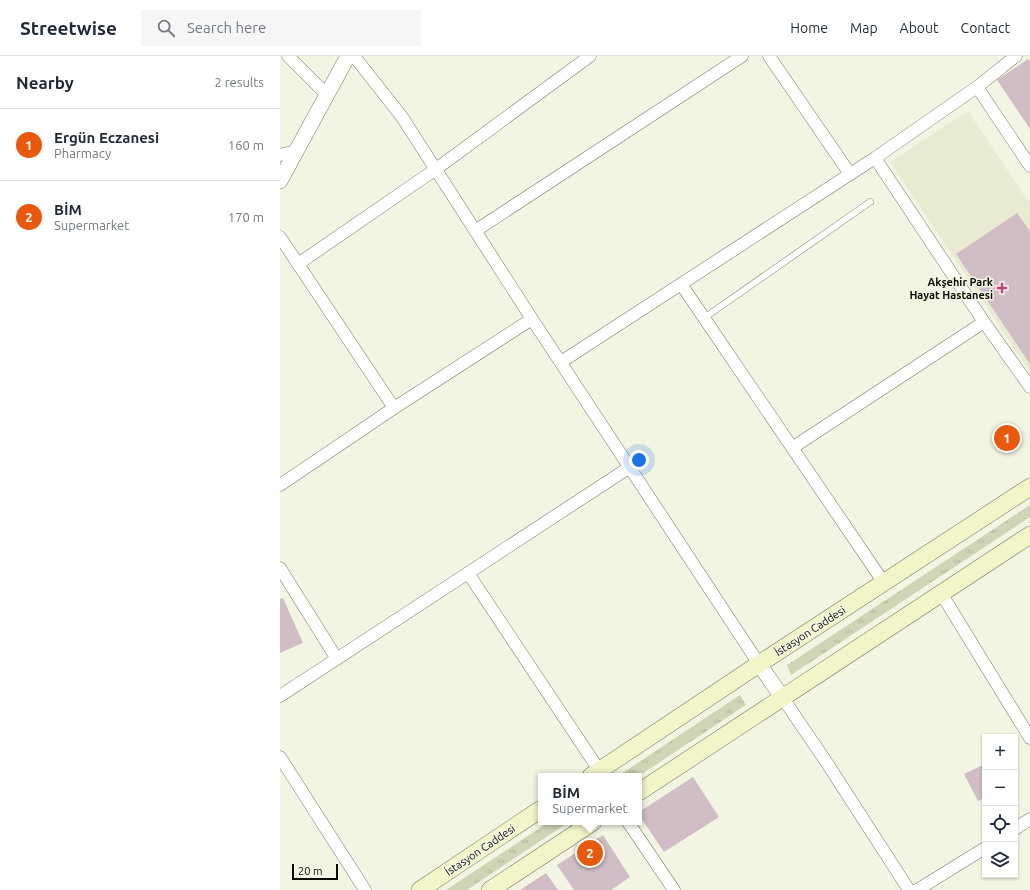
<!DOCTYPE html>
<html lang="en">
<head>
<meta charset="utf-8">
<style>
	body { margin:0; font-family:Ubuntu,sans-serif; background:#f6f6f7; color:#1f2937 }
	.controls { position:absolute; right:12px; bottom:12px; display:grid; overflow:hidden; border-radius:0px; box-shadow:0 1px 3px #0004 }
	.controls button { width:36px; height:36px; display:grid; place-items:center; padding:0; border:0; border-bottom:1px solid #e0e1e3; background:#fff; color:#1f2937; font:20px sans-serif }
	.scale { position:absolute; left:12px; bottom:10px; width:46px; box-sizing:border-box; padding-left:4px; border:2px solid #0c0d07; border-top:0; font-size:11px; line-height:14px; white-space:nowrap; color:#0c0d07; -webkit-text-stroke:3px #f3f5e3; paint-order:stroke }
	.you { position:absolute; left:359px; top:404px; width:14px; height:14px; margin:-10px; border:3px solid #fff; border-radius:50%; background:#1a73e8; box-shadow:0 0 0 6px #1a73e833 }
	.badge { display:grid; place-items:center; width:26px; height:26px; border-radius:50%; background:#ea580c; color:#fff; font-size:13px; font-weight:700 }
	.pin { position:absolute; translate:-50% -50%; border:2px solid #fff; box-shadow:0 1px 4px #0006 }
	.popup { position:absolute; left:258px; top:717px; width:104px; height:52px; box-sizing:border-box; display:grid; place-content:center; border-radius:0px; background:#fff; filter:drop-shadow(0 1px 3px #0005); font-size:13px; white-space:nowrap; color:#747a83 }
	.popup b { font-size:15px; color:#1f2937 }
	.popup::after { content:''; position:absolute; left:50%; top:100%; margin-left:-8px; border:8px solid transparent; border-top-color:#fff }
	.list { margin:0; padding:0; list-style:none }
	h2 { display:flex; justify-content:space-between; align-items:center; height:52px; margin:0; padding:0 16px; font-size:17px }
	h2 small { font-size:13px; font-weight:400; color:#747a83 }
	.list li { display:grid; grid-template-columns:26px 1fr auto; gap:12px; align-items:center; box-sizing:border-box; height:72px; padding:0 16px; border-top:1px solid #e0e1e3 }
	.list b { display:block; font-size:15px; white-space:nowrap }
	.list p { margin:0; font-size:13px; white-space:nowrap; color:#747a83 }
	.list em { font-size:13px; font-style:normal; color:#747a83 }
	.icon { flex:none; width:22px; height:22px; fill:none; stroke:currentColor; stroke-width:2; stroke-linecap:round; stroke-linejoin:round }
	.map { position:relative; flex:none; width:750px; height:834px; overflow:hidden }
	header { display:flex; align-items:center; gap:24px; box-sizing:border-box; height:56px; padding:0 20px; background:#fff; border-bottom:1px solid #e0e1e3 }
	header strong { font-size:19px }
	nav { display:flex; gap:22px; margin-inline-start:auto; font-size:14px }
	.search { width:280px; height:36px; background:#f6f6f7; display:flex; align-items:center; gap:10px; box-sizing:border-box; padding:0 14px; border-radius:0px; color:#747a83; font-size:15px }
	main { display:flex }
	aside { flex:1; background:#fff }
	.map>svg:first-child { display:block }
</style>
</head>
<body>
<header>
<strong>Streetwise</strong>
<div class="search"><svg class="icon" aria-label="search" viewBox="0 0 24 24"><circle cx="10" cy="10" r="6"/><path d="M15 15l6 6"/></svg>Search here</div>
<nav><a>Home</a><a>Map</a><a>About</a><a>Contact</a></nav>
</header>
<main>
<aside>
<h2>Nearby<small>2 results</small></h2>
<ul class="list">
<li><span class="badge">1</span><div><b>Ergün Eczanesi</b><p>Pharmacy</p></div><em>160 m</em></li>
<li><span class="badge">2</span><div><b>BİM</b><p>Supermarket</p></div><em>170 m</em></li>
</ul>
</aside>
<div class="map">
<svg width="750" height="834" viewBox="0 0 750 834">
	<defs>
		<pattern id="grass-tufts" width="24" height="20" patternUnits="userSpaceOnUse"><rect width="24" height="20" fill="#d1d5b6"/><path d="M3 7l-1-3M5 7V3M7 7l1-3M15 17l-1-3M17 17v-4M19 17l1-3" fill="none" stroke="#b2b69b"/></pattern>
	</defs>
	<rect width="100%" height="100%" fill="#f3f5e3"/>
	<path fill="#e8ebd1" d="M688 55 750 148V316L610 106Z"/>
	<path fill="url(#grass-tufts)" d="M750 449V461L511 619 507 609Z
		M460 639 466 649 359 720H338Z
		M269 766H289L187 834H166Z"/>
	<path fill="#d0bdc5" d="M748 3 750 5V73L717 24Z
		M737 157 750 175V308L676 198Z
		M3 542 23 587 0 597V543Z
		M705 708V742L698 745 684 718Z
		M413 721 439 761 384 796 359 759V756Z
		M323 779 350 821 331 834H294L277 809Z
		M266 817 278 834H240Z"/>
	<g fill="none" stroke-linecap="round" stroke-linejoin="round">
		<defs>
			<path id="service" d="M424 262 590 146"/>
			<path id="minor" d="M8 0 47 39
				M74 0 122 61 252 263 479 608
				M489 0 570 118
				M697 31 750 110
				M0 99 17 95
				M595 102 704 266 750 331
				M195 175 462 0
				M0 181 114 352
				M18 208 156 113 310 0
				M401 228 604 527
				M281 306 595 102 697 31 736 0
				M512 392 704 266
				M0 429 114 352 252 263
				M0 512 57 603
				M188 517 319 714
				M661 537 750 682
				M0 640 350 411
				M502 641 545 704 629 834
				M0 701 85 834
				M348 766 394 834
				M735 773 750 763
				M637 834 705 792"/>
			<path id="tertiary" d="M0 125 68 0
				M479 608 502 641"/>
			<path id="secondary" d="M311 720 479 608 750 431
				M359 736 750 479
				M140 834 261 753
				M210 834 313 766"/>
		</defs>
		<use href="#service" stroke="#777969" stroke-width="7"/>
		<use href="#minor" stroke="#777969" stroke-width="13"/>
		<use href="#tertiary" stroke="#777969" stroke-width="16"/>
		<use href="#secondary" stroke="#777969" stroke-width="18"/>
		<use href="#service" stroke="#fff" stroke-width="6"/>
		<use href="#minor" stroke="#fff" stroke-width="12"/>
		<use href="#tertiary" stroke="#fff" stroke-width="15"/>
		<use href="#secondary" stroke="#f2f5c8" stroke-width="17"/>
	</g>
	<path fill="#c54289" stroke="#f3f5e3" stroke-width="1.5" d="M720 226h4v4h4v4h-4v4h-4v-4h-4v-4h4z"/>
	<g text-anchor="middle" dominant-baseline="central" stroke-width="3" stroke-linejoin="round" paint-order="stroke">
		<g font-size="11" font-weight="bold" fill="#0c0d07" stroke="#f3f5e3" text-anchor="end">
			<text x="713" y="226">Akşehir Park<tspan x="713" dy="13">Hayat Hastanesi</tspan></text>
		</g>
		<g font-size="11" fill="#0c0d07" stroke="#f3f5e3">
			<text transform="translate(530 575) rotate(-33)">İstasyon Caddesi</text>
			<text transform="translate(200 794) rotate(-34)">İstasyon Caddesi</text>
		</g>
	</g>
</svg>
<div class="controls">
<button>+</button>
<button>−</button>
<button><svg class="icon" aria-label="locate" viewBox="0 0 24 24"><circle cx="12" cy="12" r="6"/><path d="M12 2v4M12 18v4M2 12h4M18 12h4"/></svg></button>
<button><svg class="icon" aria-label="layers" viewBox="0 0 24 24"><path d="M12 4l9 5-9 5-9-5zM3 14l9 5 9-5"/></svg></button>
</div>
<div class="scale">20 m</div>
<div class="you"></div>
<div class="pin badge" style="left:727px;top:382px">1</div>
<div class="pin badge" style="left:310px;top:797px">2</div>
<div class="popup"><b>BİM</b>Supermarket</div>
</div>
</main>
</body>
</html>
